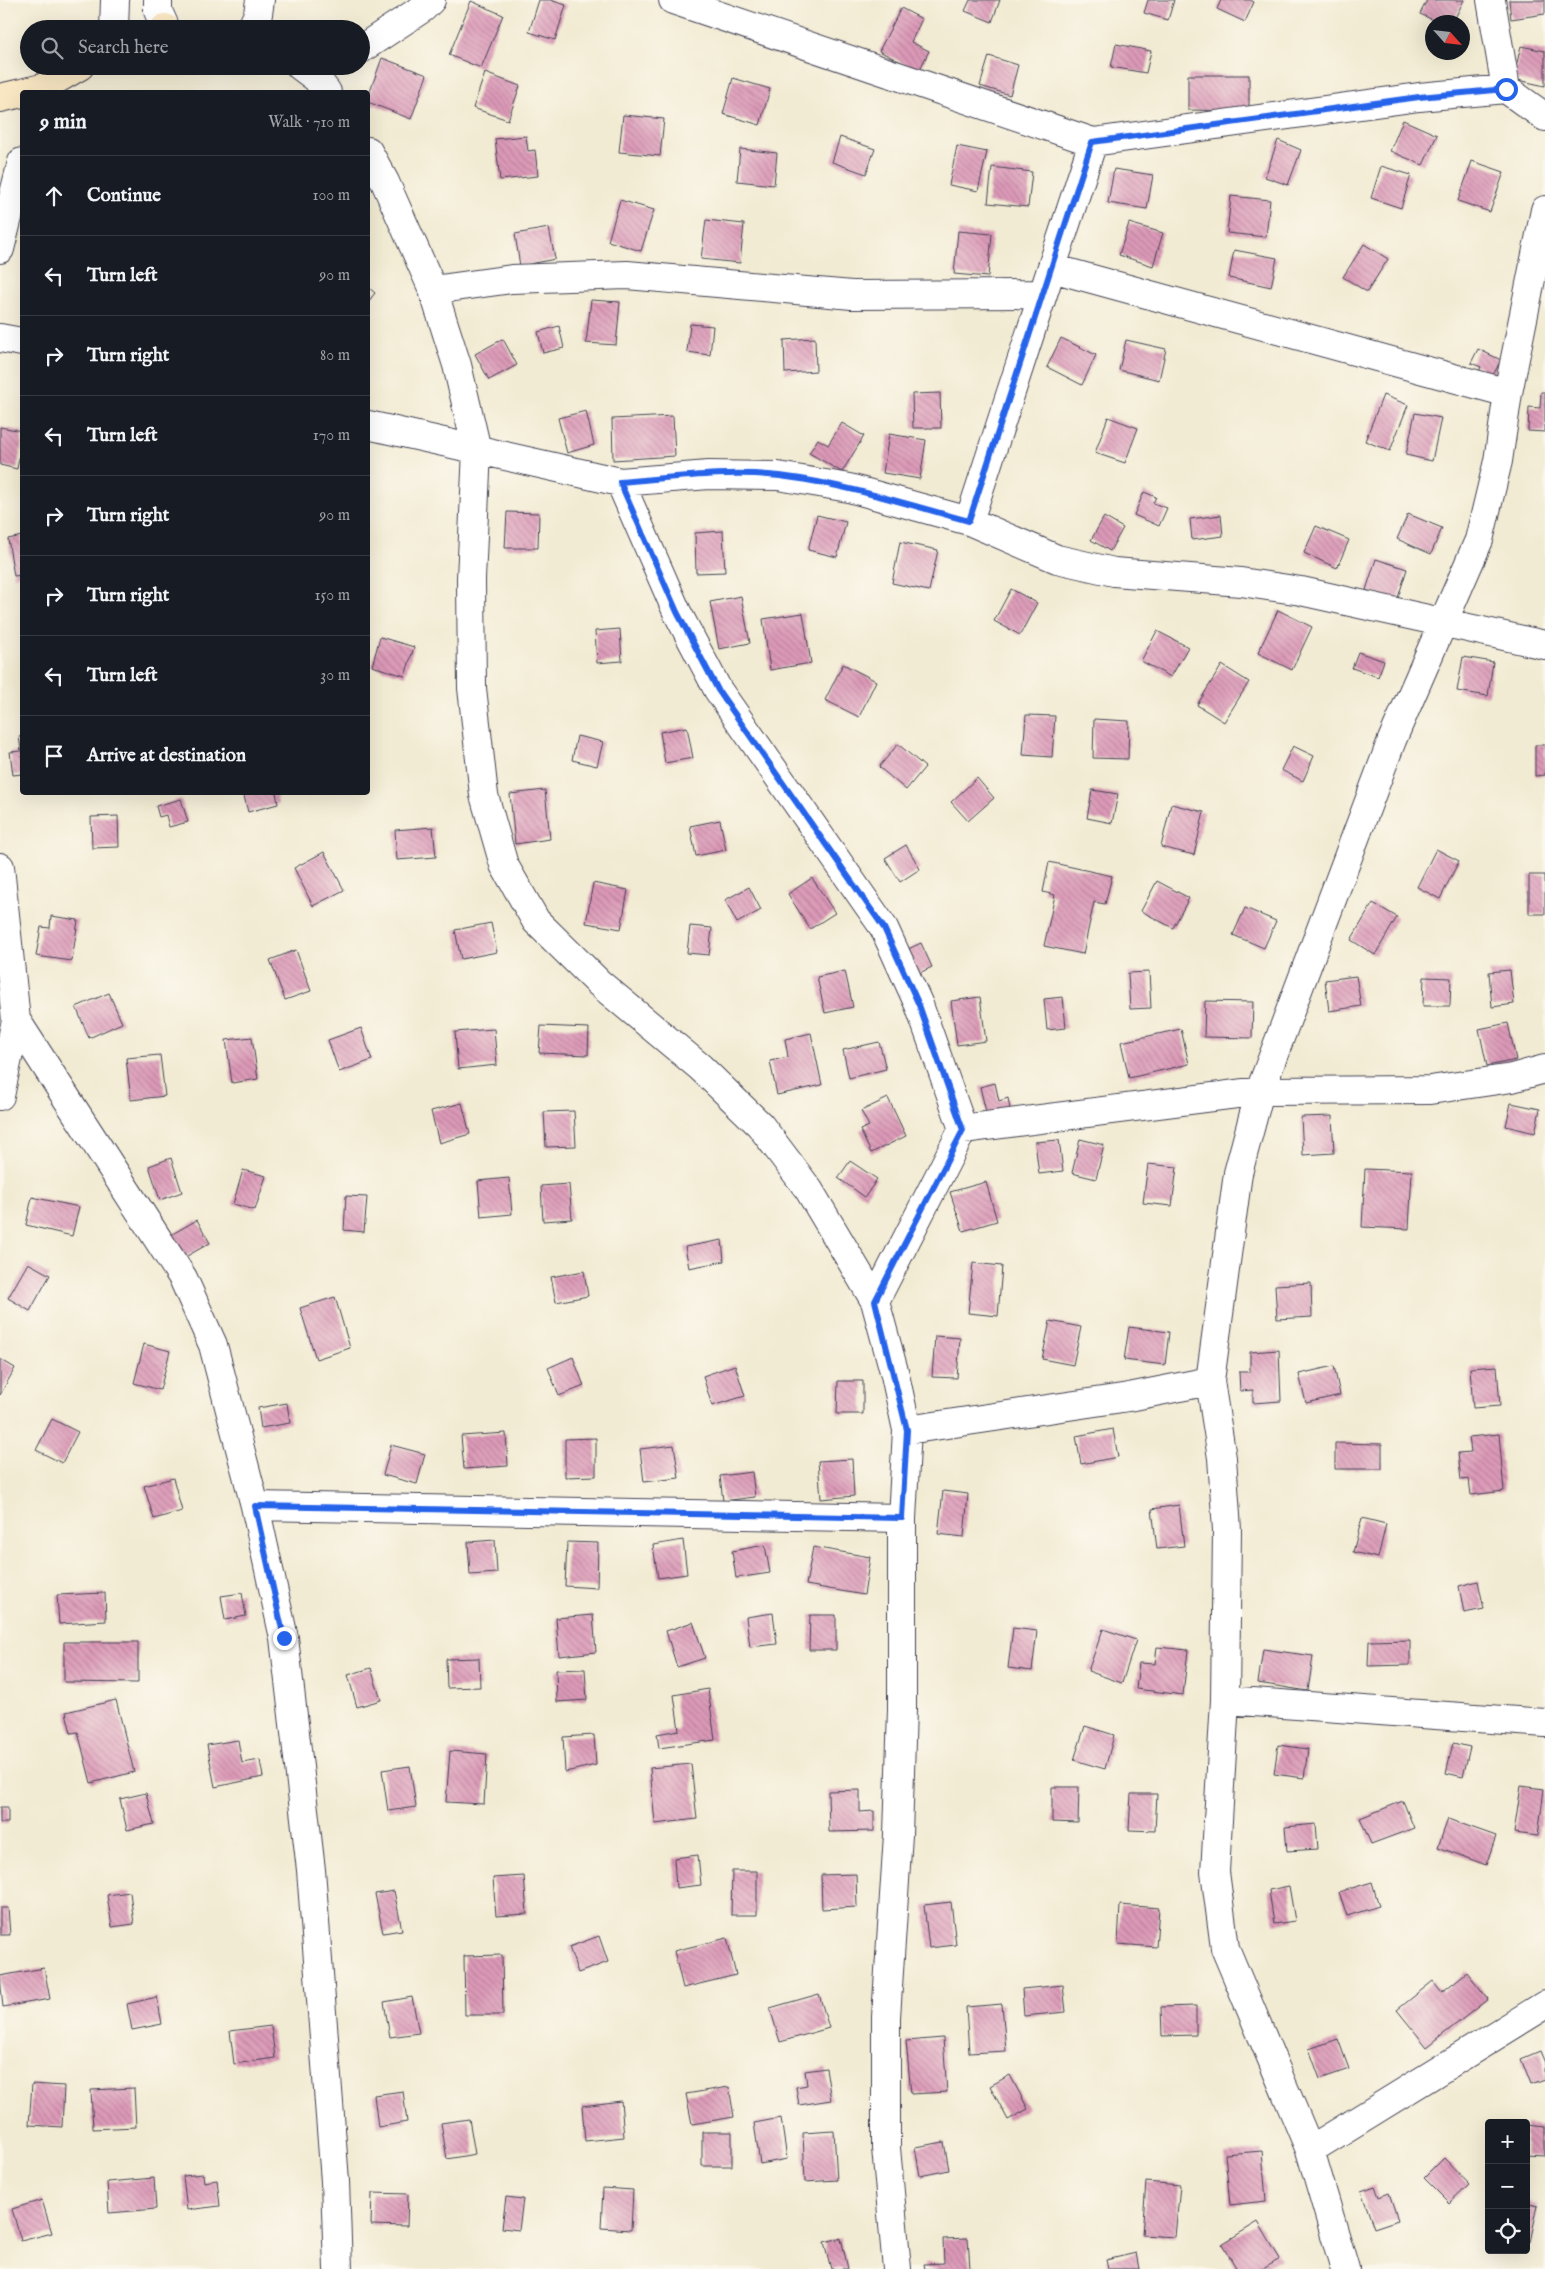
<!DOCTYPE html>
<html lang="en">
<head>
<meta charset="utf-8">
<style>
	body { margin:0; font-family:"IM FELL English",serif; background:#20242c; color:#f1f3f6 }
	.controls { position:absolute; right:15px; bottom:15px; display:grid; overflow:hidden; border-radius:5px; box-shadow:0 5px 20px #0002 }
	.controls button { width:45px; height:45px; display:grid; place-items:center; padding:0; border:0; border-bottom:1px solid #363941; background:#171b24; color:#f1f3f6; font:25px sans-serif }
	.compass { position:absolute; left:1425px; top:15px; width:45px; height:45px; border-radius:50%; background:#171b24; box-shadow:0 5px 20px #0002; rotate:117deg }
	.stop { position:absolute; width:15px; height:15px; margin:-11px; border:4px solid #2563eb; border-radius:50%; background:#fff }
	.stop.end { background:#2563eb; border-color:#fff; box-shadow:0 1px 5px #0008 }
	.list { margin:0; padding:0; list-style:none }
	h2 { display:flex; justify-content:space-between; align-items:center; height:65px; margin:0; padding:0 20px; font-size:21px }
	h2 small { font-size:16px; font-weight:400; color:#9ea1a6 }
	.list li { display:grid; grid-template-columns:32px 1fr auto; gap:15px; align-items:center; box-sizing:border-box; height:80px; padding:0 20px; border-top:1px solid #363941 }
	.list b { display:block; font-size:19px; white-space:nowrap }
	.list em { font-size:16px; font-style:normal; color:#9ea1a6 }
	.icon { flex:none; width:28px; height:28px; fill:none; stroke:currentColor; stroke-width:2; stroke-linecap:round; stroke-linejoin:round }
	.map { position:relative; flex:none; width:1545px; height:2269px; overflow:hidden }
	.search { position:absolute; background:#171b24; box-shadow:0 5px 20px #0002; left:20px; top:20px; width:350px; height:55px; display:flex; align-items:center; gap:12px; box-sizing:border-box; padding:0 18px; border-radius:28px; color:#9ea1a6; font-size:19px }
	.panel { position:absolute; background:#171b24; box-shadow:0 5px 20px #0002; left:20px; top:90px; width:350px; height:705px; border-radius:5px }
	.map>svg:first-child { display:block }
</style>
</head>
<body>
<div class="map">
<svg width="1545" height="2269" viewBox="0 0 1545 2269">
	<defs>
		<pattern id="building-back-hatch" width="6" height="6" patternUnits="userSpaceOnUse" patternTransform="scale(1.25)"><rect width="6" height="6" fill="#dd9ab8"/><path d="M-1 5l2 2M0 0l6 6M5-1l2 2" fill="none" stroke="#b37d97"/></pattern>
	</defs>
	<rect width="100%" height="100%" fill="#fbf7ec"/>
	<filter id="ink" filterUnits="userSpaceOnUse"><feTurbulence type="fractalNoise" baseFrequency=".02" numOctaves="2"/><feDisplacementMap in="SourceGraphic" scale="10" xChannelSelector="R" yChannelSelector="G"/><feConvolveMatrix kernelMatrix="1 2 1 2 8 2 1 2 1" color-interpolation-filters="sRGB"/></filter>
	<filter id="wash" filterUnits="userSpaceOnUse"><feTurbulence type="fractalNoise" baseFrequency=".0096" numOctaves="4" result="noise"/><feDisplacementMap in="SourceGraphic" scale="20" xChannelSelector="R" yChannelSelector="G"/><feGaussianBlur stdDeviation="1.12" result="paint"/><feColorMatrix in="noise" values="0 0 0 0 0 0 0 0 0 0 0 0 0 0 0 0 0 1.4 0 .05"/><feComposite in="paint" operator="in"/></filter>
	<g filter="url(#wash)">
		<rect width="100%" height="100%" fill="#f2ebd3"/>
		<g id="blocks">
			<path fill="url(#building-back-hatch)" d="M539 0H550L566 5 555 40 529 32Z
				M970 0H1000L992 22 965 11Z
				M1148 0H1174L1168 20 1144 13Z
				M1221 0H1250L1254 2 1245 22 1217 9Z
				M1427 0H1464L1453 22H1438L1420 14Z
				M1509 0H1545V14L1511 19Z
				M471 1 503 15 481 68 449 55Z
				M901 8 922 19 911 42 929 51 919 71 879 51Z
				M1116 44 1151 51 1146 73 1111 67Z
				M1521 46 1545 51V86L1513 79Z
				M989 56 1018 65 1010 95 980 86Z
				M382 58 427 75 411 119 368 102V97Z
				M485 73 520 86 508 120 473 108Z
				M1188 75H1249V111L1188 110Z
				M733 78 770 89 760 125 723 114Z
				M623 115 664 119 660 156 619 152Z
				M1403 120 1437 135 1423 165 1390 151Z
				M526 136 528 151 535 150 538 176 500 180 495 139Z
				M840 137 875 149 866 174 832 162Z
				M1278 140 1301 150 1288 185 1265 177Z
				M957 146 987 152 978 191 949 185Z
				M740 149 777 153 774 185 737 181Z
				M1472 161 1504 172 1490 212 1458 201Z
				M1381 166 1411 175 1401 208 1371 198Z
				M992 167 1032 172 1028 207 988 203Z
				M1114 169 1153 175 1147 209 1108 203Z
				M1231 196 1270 200 1266 237 1227 233Z
				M620 200 654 210 641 251 608 241Z
				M706 220 744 224 740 263 701 259Z
				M1129 223 1163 233 1153 266 1119 255Z
				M549 228 555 259 520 266 515 234Z
				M958 231 992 234 988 277 954 274Z
				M1364 244 1388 259 1367 292 1343 277Z
				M1234 250 1277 258 1271 287 1229 278Z
				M368 287 375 293 368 302Z
				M591 300 620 302 616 345 586 343Z
				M690 324 713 326 710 355 687 352Z
				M559 326 564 348 543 353 538 332Z
				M815 338 816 371 785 373 784 340Z
				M1061 338 1096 355 1082 385 1047 367Z
				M503 339 517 365 489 380 475 354Z
				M1126 340 1166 349 1159 380 1119 370Z
				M1478 349 1501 360 1491 379 1478 373 1481 367 1471 363Z
				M1541 392H1545V432L1528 431 1529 407 1540 408Z
				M940 393 941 428H913L912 394Z
				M1383 395 1408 405 1390 451 1365 441Z
				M586 411 594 445 567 453 558 418Z
				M1415 413 1441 418 1432 461 1406 455Z
				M673 416 675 456 613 460 612 419Z
				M1108 417 1138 428 1125 463 1095 453Z
				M842 423 864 436 842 472 809 453 818 439 828 445Z
				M0 427 22 431V443L17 469 0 465Z
				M889 434 926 440 920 479 883 473Z
				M1144 492 1156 497 1153 503 1167 508 1159 526 1134 515Z
				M507 512 539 513 538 548H505Z
				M1408 514 1442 528 1431 554 1397 539Z
				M817 515 846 522 837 557 808 550Z
				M1221 515 1223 536 1192 540 1190 519Z
				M1104 517 1123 528 1110 551 1091 540Z
				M1316 526 1349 540 1337 568 1304 553Z
				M723 531 725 572 696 573 695 533Z
				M22 536V575L14 576 8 539Z
				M900 542 938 550 929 591 892 583Z
				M1376 559 1407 569 1397 601 1366 590Z
				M1011 589 1037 603 1020 635 994 621Z
				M741 596 750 643 719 649 710 602Z
				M1278 610 1312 627 1292 670 1258 653Z
				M803 613 811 663 770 670 763 619Z
				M620 629 622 661 597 663 595 631Z
				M1157 631 1188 647 1171 677 1141 661Z
				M380 637 414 647 405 676 372 666Z
				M1358 652 1384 661 1378 677 1352 668Z
				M1463 657 1493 662 1488 696 1457 691Z
				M843 664 876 681 859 717 825 700Z
				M1222 665 1249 682 1224 722 1197 705Z
				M1026 715 1055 716 1052 757 1023 755Z
				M1094 719 1129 721 1128 759 1093 758Z
				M687 727 693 758 665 763 660 732Z
				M19 736H22V774L13 775 10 752 21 751Z
				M577 736 603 742 597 766 572 760Z
				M898 744 925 767 906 790 879 767Z
				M1535 745H1545V775L1535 776Z
				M1293 746 1314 756 1303 781 1281 770Z
				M977 778 994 798 968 821 951 802Z
				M545 790 550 839 515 844 510 794Z
				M1092 790 1118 794 1112 823 1087 818Z
				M243 792H276L278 804 248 812Z
				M181 799 188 822 169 827 166 815 159 817 156 806Z
				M1171 804 1204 812 1194 855 1161 847Z
				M118 816 119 847 92 848 91 817Z
				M720 820 726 850 696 856 690 826Z
				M433 827 436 857 397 860 395 830Z
				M906 845 920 869 900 882 885 858Z
				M1436 849 1459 861 1440 899 1417 887Z
				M324 852 344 890 313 906 294 868Z
				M1049 862 1112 876 1105 904 1094 902 1083 954 1044 946 1055 895 1043 892Z
				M1529 875H1545V914H1529Z
				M812 878 835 913 810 929 788 894Z
				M1157 881 1189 898 1173 928 1141 911Z
				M593 883 628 890 621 929 586 923Z
				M749 887 761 910 737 923 725 900Z
				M1373 903 1397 917 1375 955 1351 940Z
				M1245 908 1276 921 1264 948 1233 935Z
				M51 916 78 920 72 961 36 956 41 927 50 928Z
				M491 923 497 952 461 959 455 930Z
				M690 926 712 928 709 955 687 953Z
				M921 943 932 967 915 975 904 951Z
				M296 950 311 991 285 1000 270 960Z
				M1510 970 1514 1004 1492 1007 1489 972Z
				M845 971 853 1007 825 1013 817 977Z
				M1149 972 1151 1008 1130 1009 1128 973Z
				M1356 976 1361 1006 1329 1011 1325 980Z
				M1424 977 1451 978 1450 1006H1423Z
				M109 993 122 1023 89 1038 76 1007Z
				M980 997 986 1041 957 1045 951 1001Z
				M1063 997 1066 1028 1047 1030 1044 999Z
				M1205 1001 1253 1002 1252 1038 1204 1037Z
				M1508 1023 1516 1060 1487 1066 1479 1029Z
				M541 1026 589 1028 588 1055 539 1053Z
				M361 1028 372 1060 339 1072 328 1040Z
				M494 1029 497 1065 458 1069 455 1032Z
				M1181 1029 1189 1064 1129 1078 1121 1042Z
				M811 1033 822 1085 777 1095 770 1061 788 1057 785 1039Z
				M252 1037 258 1079 232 1083 226 1040Z
				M879 1042 886 1069 849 1078 843 1050Z
				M160 1055 165 1096 131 1100 126 1058Z
				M995 1083 999 1101 1008 1098 1010 1109 987 1116 980 1087Z
				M888 1098 906 1136 871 1153 860 1130 869 1126 861 1111Z
				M462 1103 470 1134 439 1143 431 1111Z
				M1511 1103 1540 1109 1535 1133 1506 1126Z
				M574 1111 576 1146 546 1147 544 1112Z
				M1332 1116 1334 1153 1303 1155 1301 1117Z
				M1080 1139 1104 1145 1096 1179 1072 1173Z
				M1059 1140 1063 1171 1039 1174 1035 1142Z
				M171 1158 182 1192 160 1200 149 1166Z
				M850 1161 877 1179 865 1197 838 1178Z
				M1148 1164 1177 1167 1172 1206 1143 1203Z
				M1365 1169 1412 1171 1409 1229 1362 1227Z
				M243 1170 266 1176 255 1210 233 1204Z
				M509 1178 512 1214 481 1217 478 1181Z
				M986 1182 997 1221 963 1231 950 1192Z
				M569 1184 572 1219 543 1221 541 1186Z
				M346 1196 367 1197 364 1232 344 1230Z
				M32 1197 79 1207 72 1236 26 1225Z
				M197 1220 210 1243 180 1260 167 1237Z
				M722 1240 724 1261 689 1268 685 1247Z
				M28 1263 50 1275 30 1311 8 1298Z
				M973 1263 1002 1266 998 1316 968 1313Z
				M584 1271 588 1296 556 1302 551 1277Z
				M1311 1283 1312 1317 1277 1319 1275 1285Z
				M335 1297 350 1348 316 1359 300 1308Z
				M1050 1321 1081 1327 1073 1365 1042 1359Z
				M1129 1327 1169 1332 1165 1365 1124 1360Z
				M935 1336 960 1338 957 1378 932 1377Z
				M144 1344 170 1351 160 1390 134 1383Z
				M1279 1350 1281 1401 1253 1403V1390L1240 1391 1239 1372H1250V1352Z
				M573 1357 584 1386 559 1396 548 1368Z
				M0 1359 15 1368 0 1395Z
				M735 1365 745 1396 712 1406 703 1376Z
				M1334 1366 1340 1395 1306 1403 1299 1374Z
				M1497 1366 1500 1406 1473 1408 1470 1368Z
				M838 1381H863V1414H837Z
				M287 1403 290 1423 261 1428 258 1408Z
				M52 1419 78 1432 62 1463 36 1450Z
				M1113 1429 1118 1457 1081 1464 1076 1436Z
				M506 1433 508 1466 464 1469 461 1436Z
				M1499 1434 1504 1491 1471 1495 1469 1479 1461 1480 1458 1453 1471 1452 1469 1437Z
				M596 1438V1476L565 1477V1439Z
				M1335 1443 1382 1444V1469H1335Z
				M391 1445 425 1454 417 1484 383 1475Z
				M674 1445 679 1478 644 1482 640 1449Z
				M852 1459 854 1496 821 1499 818 1461Z
				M752 1472 755 1497 723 1501 720 1476Z
				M173 1478 182 1511 154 1519 144 1486Z
				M943 1491 968 1494 964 1537 938 1534Z
				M1179 1505 1184 1546 1157 1549 1152 1509Z
				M1362 1518 1386 1524 1378 1558 1353 1552Z
				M495 1540 497 1573 470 1575 468 1542Z
				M683 1540 687 1574 658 1578 653 1545Z
				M567 1542 598 1543 597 1588 565 1586Z
				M765 1545 770 1573 736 1578 732 1551Z
				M813 1547 870 1557 864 1595 806 1585Z
				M1478 1581 1484 1609 1464 1613 1459 1586Z
				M105 1593 106 1621 59 1624 57 1595Z
				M242 1593 246 1616 225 1620 221 1596Z
				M773 1613 777 1644 750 1647 746 1617Z
				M593 1615 596 1652 559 1656 556 1618Z
				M810 1615H836V1650H809Z
				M693 1622 705 1658 677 1667 666 1631Z
				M1013 1628 1037 1631 1032 1671 1008 1668Z
				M1103 1629 1136 1640 1122 1683 1088 1671Z
				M1410 1640V1665L1368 1666 1369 1641Z
				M64 1642H138V1683L64 1682Z
				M1157 1647 1188 1650 1183 1695 1136 1689 1139 1663 1155 1664Z
				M1263 1649 1313 1656 1308 1691 1258 1683Z
				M479 1658 480 1687 447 1688 446 1659Z
				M371 1668 381 1700 357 1707 348 1675Z
				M585 1669 587 1700 557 1702 556 1670Z
				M708 1689 715 1740 659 1748 657 1734 679 1730 674 1695Z
				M116 1700 134 1772 91 1783 78 1732 71 1733 66 1712Z
				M1085 1726 1114 1735 1105 1769 1074 1760Z
				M594 1735 596 1765 565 1772 563 1737Z
				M238 1740 242 1763 260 1760 263 1777 215 1787 207 1745Z
				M1453 1743 1470 1747 1463 1777 1446 1773Z
				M1278 1745 1308 1749 1304 1778 1274 1774Z
				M450 1751 487 1754 484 1804 446 1802Z
				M691 1764 697 1819 655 1824 650 1768Z
				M410 1766 416 1807 388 1811 382 1770Z
				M1521 1786 1544 1789 1538 1836 1514 1833Z
				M1052 1787H1079L1078 1823 1052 1822Z
				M860 1790V1812L874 1811V1831L829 1832 828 1791Z
				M146 1793 154 1824 127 1830 120 1799Z
				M1131 1794H1157L1155 1831 1129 1830Z
				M1403 1801 1414 1828 1371 1844 1360 1818Z
				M0 1807H8V1823H0Z
				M1448 1819 1496 1836 1486 1865 1438 1847Z
				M1316 1824 1318 1849 1287 1851 1285 1827Z
				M698 1855 701 1885 676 1888 674 1858Z
				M732 1871H757V1915H731Z
				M856 1874 857 1907 822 1909 821 1875Z
				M524 1876 527 1914 496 1916 493 1878Z
				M1372 1882 1379 1906 1347 1916 1339 1892Z
				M1289 1886 1295 1921 1274 1924 1269 1890Z
				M394 1891 402 1930 383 1933 375 1894Z
				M130 1892 134 1924 112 1927 107 1895Z
				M951 1902 956 1945 929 1948 924 1905Z
				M1120 1905 1159 1908 1156 1947 1118 1944Z
				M0 1908H8L10 1935H0Z
				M599 1936 608 1962 578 1973 569 1947Z
				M727 1938 736 1975 683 1988 674 1951Z
				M502 1955 503 2015H465L464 1956Z
				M44 1968 50 1999 3 2007 0 1976Z
				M1467 1972 1488 1999 1427 2047 1397 2010 1433 1981 1442 1992Z
				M1063 1985 1066 2012 1024 2016 1022 1989Z
				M819 1994 829 2028 780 2042 770 2008Z
				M157 1997 162 2024 132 2030 127 2004Z
				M412 1997 419 2033 390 2037 384 2002Z
				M1002 2004 1006 2051 969 2053 966 2007Z
				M1196 2006V2035L1162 2036 1161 2007Z
				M271 2026 275 2058 234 2064 230 2031Z
				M943 2038 947 2092 911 2094 906 2041Z
				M1338 2039 1349 2069 1320 2079 1309 2049Z
				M1540 2051 1545 2063V2080L1531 2085 1521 2059Z
				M826 2068 831 2100 799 2105 796 2087 807 2085 805 2071Z
				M1010 2075 1028 2109 1008 2120 990 2086Z
				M32 2084 64 2086 62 2127 29 2125Z
				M729 2087 734 2117 692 2124 686 2094Z
				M134 2088 136 2127 93 2129 91 2090Z
				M403 2091 407 2122 378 2127 374 2095Z
				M621 2101 624 2137 585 2141 582 2106Z
				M781 2118 787 2159 760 2164 754 2123Z
				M469 2119 475 2154 447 2159 441 2123Z
				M1526 2125 1545 2127V2156L1526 2155Z
				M834 2131 837 2180 805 2182 803 2133Z
				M702 2132H732V2166H702Z
				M944 2142 949 2170 920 2176 915 2147Z
				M1262 2151 1266 2201 1230 2205 1225 2154Z
				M1444 2158 1469 2184 1449 2203 1424 2178Z
				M203 2174 204 2182 217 2180 220 2206 187 2210 183 2176Z
				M154 2178 156 2209 109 2213 107 2182Z
				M1146 2182 1180 2185 1175 2237 1142 2235Z
				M1375 2186 1379 2197 1389 2193 1398 2220 1374 2228 1361 2191Z
				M603 2188 633 2190 631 2230 601 2228Z
				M372 2193 408 2194 407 2226 371 2225Z
				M506 2197 523 2199 519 2230 502 2228Z
				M42 2200 52 2233 21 2241 12 2209Z
				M1526 2202 1538 2205 1530 2242 1526 2241Z
				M1258 2222 1280 2259 1263 2269H1237L1222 2244Z
				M841 2238 848 2269H831L824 2242Z
				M968 2238 970 2269H925L924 2264 944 2263 943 2239Z
				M1136 2253 1139 2269H1108L1106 2260Z"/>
		</g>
	</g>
	<g filter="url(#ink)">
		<use href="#blocks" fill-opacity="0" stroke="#414052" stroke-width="1"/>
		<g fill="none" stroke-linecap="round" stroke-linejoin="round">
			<defs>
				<path id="street" d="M158 0V11L166 29
					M673 0 1093 142 1419 97 1506 89 1545 117
					M1491 0 1506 89
					M114 29 115 0
					M251 29 258 14 260 0
					M361 49 423 8 431 0
					M300 66 316 78 327 92
					M368 151 385 182 433 290 457 365 477 450 471 579 472 688 484 795 504 865 536 921 599 983 700 1067 760 1125 809 1190 875 1301 895 1375 907 1430 902 1518V1709L898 1835 886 2017V2148L897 2269
					M0 249 22 162
					M1052 268 1508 393
					M433 290 512 279 627 275 852 295 1043 294 1093 142
					M0 338 22 342
					M368 425 620 482 709 475 778 476 849 488 969 521 1057 559 1114 572 1241 582 1301 591 1545 645
					M620 482 677 612 718 690 884 928 919 1005 963 1129 875 1301
					M969 521 1043 294
					M0 867 16 1020 183 1278 213 1345 255 1506 284 1638 311 1870 335 2181 338 2269
					M0 1096 16 1020
					M963 1129 1260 1091 1430 1090 1512 1078 1545 1069
					M907 1430 1129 1397 1210 1381
					M255 1506 902 1518
					M1225 1700 1545 1723
					M1310 2150 1545 2005
					M1345 2269 1310 2150 1225 1948 1215 1872 1225 1700 1227 1530 1222 1458 1210 1381 1238 1173 1260 1091 1392 740 1479 540 1498 461 1508 393 1545 210"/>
				<path id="secondary" d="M164 29 165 28
					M25 92 42 88 80 66
					M0 98 22 93"/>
			</defs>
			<use href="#street" stroke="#414052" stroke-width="30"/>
			<use href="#secondary" stroke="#414052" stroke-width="30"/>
			<use href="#street" stroke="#fff" stroke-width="28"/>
			<use href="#secondary" stroke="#f9e7c3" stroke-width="28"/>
		</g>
	</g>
	<g fill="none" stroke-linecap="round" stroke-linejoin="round" filter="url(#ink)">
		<path stroke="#2563eb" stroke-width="6" d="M284 1638 255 1506 902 1518 907 1430 875 1301 963 1130 919 1005 884 928 718 690 677 612 620 482C672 478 727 470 780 476 844 484 907 504 969 521L1092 142 1419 97 1506 89"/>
	</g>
</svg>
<div class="controls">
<button>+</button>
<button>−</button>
<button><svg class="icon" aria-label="locate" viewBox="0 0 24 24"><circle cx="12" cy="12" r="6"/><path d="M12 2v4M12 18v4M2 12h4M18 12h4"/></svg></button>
</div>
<svg class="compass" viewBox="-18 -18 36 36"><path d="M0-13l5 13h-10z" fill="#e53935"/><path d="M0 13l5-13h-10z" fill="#9ea1a6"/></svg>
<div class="stop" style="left:1506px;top:89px"></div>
<div class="stop end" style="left:284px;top:1638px"></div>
<div class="search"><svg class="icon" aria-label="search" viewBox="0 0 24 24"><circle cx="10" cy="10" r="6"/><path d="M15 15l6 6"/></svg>Search here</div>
<section class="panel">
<h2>9 min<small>Walk · 710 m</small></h2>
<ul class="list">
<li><svg class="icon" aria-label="ahead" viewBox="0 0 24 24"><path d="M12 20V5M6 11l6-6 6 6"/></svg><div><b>Continue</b></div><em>100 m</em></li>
<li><svg class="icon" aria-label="left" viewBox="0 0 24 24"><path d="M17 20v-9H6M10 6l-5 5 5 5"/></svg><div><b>Turn left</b></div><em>90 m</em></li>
<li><svg class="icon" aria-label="right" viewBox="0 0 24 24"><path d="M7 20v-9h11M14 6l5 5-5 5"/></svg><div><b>Turn right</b></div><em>80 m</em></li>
<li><svg class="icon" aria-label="left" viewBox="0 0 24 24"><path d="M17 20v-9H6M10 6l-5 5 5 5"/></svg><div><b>Turn left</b></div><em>170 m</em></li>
<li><svg class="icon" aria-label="right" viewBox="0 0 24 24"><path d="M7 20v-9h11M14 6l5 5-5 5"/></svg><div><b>Turn right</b></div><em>90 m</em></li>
<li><svg class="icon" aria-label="right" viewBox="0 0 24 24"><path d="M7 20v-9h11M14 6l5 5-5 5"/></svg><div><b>Turn right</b></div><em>150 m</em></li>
<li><svg class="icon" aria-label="left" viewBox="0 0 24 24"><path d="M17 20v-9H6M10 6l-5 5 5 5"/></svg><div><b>Turn left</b></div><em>30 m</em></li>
<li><svg class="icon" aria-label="arrive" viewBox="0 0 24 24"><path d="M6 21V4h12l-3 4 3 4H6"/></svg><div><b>Arrive at destination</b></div></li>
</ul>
</section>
</div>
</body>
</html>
